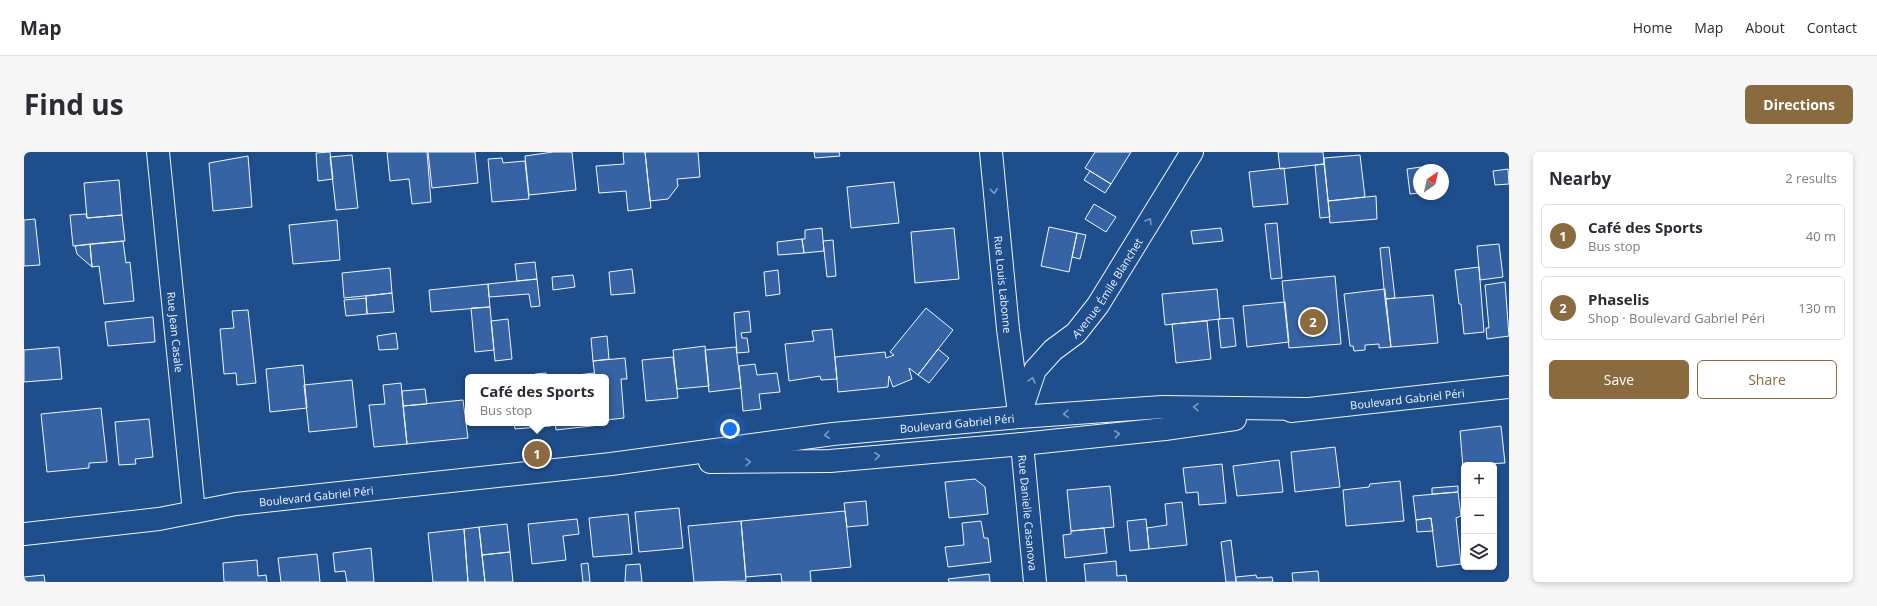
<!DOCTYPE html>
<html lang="en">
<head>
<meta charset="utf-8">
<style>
	body { margin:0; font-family:"Open Sans",sans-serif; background:#f7f7f7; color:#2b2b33 }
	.controls { position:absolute; right:12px; bottom:12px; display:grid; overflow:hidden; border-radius:6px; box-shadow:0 2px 6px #0003 }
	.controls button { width:36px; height:36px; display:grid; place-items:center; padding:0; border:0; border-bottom:1px solid #e1e1e2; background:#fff; color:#2b2b33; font:20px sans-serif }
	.compass { position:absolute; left:1389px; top:12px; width:36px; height:36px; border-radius:50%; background:#fff; box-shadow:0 2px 6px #0003; rotate:34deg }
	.you { position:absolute; left:706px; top:277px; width:14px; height:14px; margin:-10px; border:3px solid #fff; border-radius:50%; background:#1a73e8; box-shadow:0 0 0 6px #1a73e833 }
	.badge { display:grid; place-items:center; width:26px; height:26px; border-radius:50%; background:#8a6a3f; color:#fff; font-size:13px; font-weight:700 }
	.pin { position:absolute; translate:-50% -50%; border:2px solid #fff; box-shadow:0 1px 4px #0006 }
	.popup { position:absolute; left:441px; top:222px; width:144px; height:52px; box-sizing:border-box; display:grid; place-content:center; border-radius:6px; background:#fff; filter:drop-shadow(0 1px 3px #0005); font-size:13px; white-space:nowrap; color:#7c7c81 }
	.popup b { font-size:15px; color:#2b2b33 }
	.popup::after { content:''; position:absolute; left:50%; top:100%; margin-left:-8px; border:8px solid transparent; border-top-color:#fff }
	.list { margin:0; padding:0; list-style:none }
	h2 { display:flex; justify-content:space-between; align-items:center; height:52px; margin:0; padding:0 16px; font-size:17px }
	h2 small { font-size:13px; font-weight:400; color:#7c7c81 }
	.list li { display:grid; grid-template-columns:26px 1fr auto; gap:12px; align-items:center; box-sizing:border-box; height:64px; margin:0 8px 8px; padding:0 8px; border:1px solid #e1e1e2; border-radius:6px }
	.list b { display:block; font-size:15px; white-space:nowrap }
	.list p { margin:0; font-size:13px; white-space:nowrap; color:#7c7c81 }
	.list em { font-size:13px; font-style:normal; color:#7c7c81 }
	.actions { display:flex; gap:8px; padding:12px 16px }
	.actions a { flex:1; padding:9px 0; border:1px solid #8a6a3f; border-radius:6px; text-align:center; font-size:14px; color:#8a6a3f }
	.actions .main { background:#8a6a3f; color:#fff }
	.icon { flex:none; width:22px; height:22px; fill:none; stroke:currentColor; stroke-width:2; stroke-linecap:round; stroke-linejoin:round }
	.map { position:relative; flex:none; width:1485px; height:430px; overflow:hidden; border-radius:6px }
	header { display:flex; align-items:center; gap:24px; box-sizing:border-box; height:56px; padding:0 20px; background:#fff; border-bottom:1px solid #e1e1e2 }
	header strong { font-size:19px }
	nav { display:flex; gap:22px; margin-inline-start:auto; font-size:14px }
	.intro { display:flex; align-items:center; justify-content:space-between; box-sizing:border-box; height:96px; padding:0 24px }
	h1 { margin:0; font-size:28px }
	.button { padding:10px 18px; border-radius:6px; background:#8a6a3f; color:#fff; font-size:14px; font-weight:700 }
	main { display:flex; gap:24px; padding:0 24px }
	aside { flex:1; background:#fff; border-radius:6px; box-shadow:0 2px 6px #0003 }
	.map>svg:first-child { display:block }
</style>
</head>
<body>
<header>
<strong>Map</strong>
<nav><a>Home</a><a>Map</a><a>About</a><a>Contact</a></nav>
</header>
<div class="intro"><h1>Find us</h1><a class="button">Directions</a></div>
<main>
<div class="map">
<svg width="1485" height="430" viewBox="0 0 1485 430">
	<rect width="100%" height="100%" fill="#1f4e8c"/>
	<path fill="#3563a3" stroke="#f2f6ff" d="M306 0 309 27 294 29 292 1Z
		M363 0H403L407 50 388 52 385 27 366 29Z
		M404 0H451L454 31 408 36Z
		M529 0H548L552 38 505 43 501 4Z
		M599 0H621L627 56 604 59 602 39 575 41 572 14 600 12Z
		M621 0H674L676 25 653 27 654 34 644 47 626 49Z
		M790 0H815L816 4 791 6Z
		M1071 0H1107L1087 32 1061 16Z
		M1254 0H1299L1300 12 1256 17Z
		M328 3 334 56 312 58 306 5Z
		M1336 3 1341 45 1304 49 1300 6Z
		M224 4 228 55 189 59 185 11Z
		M478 6 479 11 501 9 505 47 468 50 464 7Z
		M1300 12 1306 65 1296 66 1291 13Z
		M1397 15V18H1395V41L1386 42 1383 17Z
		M1260 16 1264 52 1229 55 1225 20Z
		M1484 17 1485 32 1471 33 1469 19Z
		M1066 19 1087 32 1081 41 1060 28Z
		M95 28 98 63 63 66 60 31Z
		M870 30 875 71 827 76 823 35Z
		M1352 44 1353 67 1306 71 1304 49Z
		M1070 52 1092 65 1082 80 1061 67Z
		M62 62 63 66 98 63 101 89 49 94 46 63Z
		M11 67 16 113 0 114V68Z
		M313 68 316 108 269 112 265 73Z
		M1253 71 1258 126 1247 127 1241 72Z
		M1025 75 1053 81 1045 120 1017 114Z
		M798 76 800 99 780 101 778 87H781V78Z
		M930 76 935 127 891 131 887 80Z
		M1197 76 1199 89 1169 92 1167 79Z
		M1053 81 1062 83 1056 107 1048 105Z
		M778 87 780 101 754 103 753 90Z
		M809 88 812 124 803 125 799 89Z
		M99 89 102 111 106 110 110 149 80 152 75 114 68 115 66 92Z
		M66 92 68 115 53 102 51 94Z
		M1475 92 1479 125 1456 128 1453 94Z
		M1365 95 1371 146 1361 147 1356 96Z
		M511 110 513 127 493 129 491 112Z
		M1455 115 1460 180 1440 182 1437 152H1435L1431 118Z
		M366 116 368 141 320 146 318 121Z
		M608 117 611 141 587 143 585 120Z
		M754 118 756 142 742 144 740 120Z
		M549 123 551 135 529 138 528 125Z
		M1311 124 1317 192 1265 196 1258 129Z
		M513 127 516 154 507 155 505 142 465 145 464 132Z
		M1481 130 1485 184 1463 187 1462 176H1465L1461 133Z
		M464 132 466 155 407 160 405 138Z
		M1193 137 1196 167 1141 173 1138 142Z
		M1361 137 1367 195 1355 196V192L1341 193V198L1330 199 1329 194H1326L1320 142Z
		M368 141 370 160 343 162 342 144Z
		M1409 143 1414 191 1367 195 1361 147Z
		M342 146 343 162 322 164 320 148Z
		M1261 150 1265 190 1223 195 1219 154Z
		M466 155 470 198 451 200 447 156Z
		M902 156 929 178 894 223 885 216 888 227 869 235 865 224 864 235 814 240 811 205 861 200 862 206 870 203 866 200Z
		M224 158 232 231 213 233 212 221 200 222 196 177 210 176 208 159Z
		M725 159 727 180 717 181 718 186H723L725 200 713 201 710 161Z
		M129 165 131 190 84 194 81 170Z
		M1209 166 1212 194 1197 196 1194 167Z
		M484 167 488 207 471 209 467 169Z
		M1183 169 1187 207 1152 211 1148 172Z
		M808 177 813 227 797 228 796 224 765 229 761 192 790 189 788 179Z
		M372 181 374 197 355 198 353 184Z
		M583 184 585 207 569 209 567 186Z
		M681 194 685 234 653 237 649 198Z
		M35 195 38 227 0 230V198Z
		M712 195 717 236 685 240 681 198Z
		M914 197 925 206 905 231 894 223Z
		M649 205 654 246 622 249 618 208Z
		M601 206 603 227H597L600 266 582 268V225H571L569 209Z
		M731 212 733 223 753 221 756 240 735 242 737 257 719 259 715 214Z
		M279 213 283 256 246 260 242 217Z
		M522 221 523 225H511V222Z
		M570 221 571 225H536Z
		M328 228 333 275 285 280 280 233Z
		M377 231 383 292 350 295 345 253 361 252 359 233Z
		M401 237 403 252 379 254 378 239Z
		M439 248 444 286 383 292 379 254Z
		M77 256 83 310 65 311V316L23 320 17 262Z
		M125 267 129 305 111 307 112 312 95 313 91 270Z
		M490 271H527V274L491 277Z
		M531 271H575L576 273 532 278Z
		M1477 274 1481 311 1440 313 1439 316 1436 279Z
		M1311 295 1316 335 1271 340 1267 300Z
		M1255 308 1259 340 1213 344 1209 314Z
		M1198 312 1202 351 1175 353 1174 340 1162 341 1159 316Z
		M951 327 961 335 964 362 925 366 921 330Z
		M1376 329 1380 369 1322 374 1319 338 1345 335 1346 332Z
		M1086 334 1090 375 1047 379 1043 338Z
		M1434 334V340L1408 342V336Z
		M1434 340 1437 364 1432 366 1437 412 1413 415 1407 366 1392 368 1389 344Z
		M842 349 844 373 823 375 820 351Z
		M1158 350 1163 393 1125 397 1123 376 1143 373 1141 352Z
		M655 356 659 396 615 400 611 360Z
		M821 359 827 415 786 419 787 430H758L757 422 722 425 717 369Z
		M604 362 608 402 569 405 565 366Z
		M1407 366 1409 379 1393 380 1392 368Z
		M553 367 555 382 539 384 542 408 508 412 504 372Z
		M1122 367 1125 397 1106 399 1103 369Z
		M717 369 722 429 670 430 664 374Z
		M957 369 960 386H964L967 410 924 415 921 395 940 393 938 371Z
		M483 372 486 400 458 403 455 375Z
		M455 375 461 430H444L440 377Z
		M1080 376 1083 401 1041 406 1039 383 1047 382V379Z
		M440 377 444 430H409L404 381Z
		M1207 388 1212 430H1202L1197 390Z
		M347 396 350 430H323L321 419 311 420 309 401Z
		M486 400 489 430H461L458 403Z
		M293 402 296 430H257L254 406Z
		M233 408 234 424 242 423 243 430H200L199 411Z
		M1092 409 1093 424 1102 423 1103 430H1062L1060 412Z
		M564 411 566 430H559L557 412Z
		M616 412 618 430H601L602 413Z
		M1294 419 1295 430H1269L1268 421Z
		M965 422 966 430H925L924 427Z
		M20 423 21 430H0V425Z
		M1232 423 1233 426 1248 425 1249 430H1212V425Z"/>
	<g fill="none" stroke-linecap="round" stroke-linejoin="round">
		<defs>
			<g id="minor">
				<path id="s1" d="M134 0 170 360"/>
				<path id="s2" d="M967 0 984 177 995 261"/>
				<path id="s3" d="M995 265 1011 218 1029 198 1052 181 1074 153 1168 0"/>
				<path id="s4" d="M998 292 1011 430"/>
			</g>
			<g id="secondary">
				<path id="s5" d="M1267 259 1485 235"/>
				<path d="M686 310 806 309 998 292 1141 277 1211 267"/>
				<path id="s6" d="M0 382 135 367 212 352 587 312 809 282 995 265 1138 255 1281 257"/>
			</g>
		</defs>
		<use href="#minor" stroke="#f2f6ff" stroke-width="24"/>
		<use href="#secondary" stroke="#f2f6ff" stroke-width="24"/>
		<use href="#minor" stroke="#1f4e8c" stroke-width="22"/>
		<use href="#secondary" stroke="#1f4e8c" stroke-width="22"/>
	</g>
	<defs><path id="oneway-chevron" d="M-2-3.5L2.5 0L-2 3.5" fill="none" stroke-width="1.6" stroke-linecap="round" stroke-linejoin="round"/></defs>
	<g stroke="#7e9ac0">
		<use href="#oneway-chevron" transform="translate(970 39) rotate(84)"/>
		<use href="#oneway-chevron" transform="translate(1125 69) rotate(-59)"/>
		<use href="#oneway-chevron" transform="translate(1008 228) rotate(-74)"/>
		<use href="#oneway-chevron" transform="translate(1172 255) rotate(-179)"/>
		<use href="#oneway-chevron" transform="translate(1042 262) rotate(176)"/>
		<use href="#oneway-chevron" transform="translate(1093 282) rotate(-6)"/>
		<use href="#oneway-chevron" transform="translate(803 283) rotate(173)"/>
		<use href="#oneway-chevron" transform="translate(853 304) rotate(-5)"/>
		<use href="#oneway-chevron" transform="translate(724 310) rotate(-1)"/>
	</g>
	<g text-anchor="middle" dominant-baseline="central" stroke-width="3" stroke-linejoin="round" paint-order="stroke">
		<g font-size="11" fill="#f2f6ff" stroke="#1f4e8c">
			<text stroke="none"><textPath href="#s2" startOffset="133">Rue Louis Labonne</textPath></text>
			<text stroke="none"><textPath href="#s3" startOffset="160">Avenue Émile Blanchet</textPath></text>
			<text stroke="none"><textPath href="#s1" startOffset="181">Rue Jean Casale</textPath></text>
			<text stroke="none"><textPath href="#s5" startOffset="117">Boulevard Gabriel Péri</textPath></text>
			<text stroke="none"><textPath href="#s6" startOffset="940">Boulevard Gabriel Péri</textPath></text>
			<text stroke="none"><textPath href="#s6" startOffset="295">Boulevard Gabriel Péri</textPath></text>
			<text stroke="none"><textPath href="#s4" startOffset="69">Rue Danielle Casanova</textPath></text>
		</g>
	</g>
</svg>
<div class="controls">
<button>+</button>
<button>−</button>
<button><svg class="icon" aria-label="layers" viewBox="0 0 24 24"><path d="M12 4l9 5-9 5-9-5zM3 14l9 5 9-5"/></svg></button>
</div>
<svg class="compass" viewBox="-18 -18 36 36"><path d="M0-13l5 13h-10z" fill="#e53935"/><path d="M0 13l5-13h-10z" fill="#7c7c81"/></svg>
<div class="you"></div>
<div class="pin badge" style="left:513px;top:302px">1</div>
<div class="popup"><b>Café des Sports</b>Bus stop</div>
<div class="pin badge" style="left:1289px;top:170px">2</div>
</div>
<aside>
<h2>Nearby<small>2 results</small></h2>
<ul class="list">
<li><span class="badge">1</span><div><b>Café des Sports</b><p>Bus stop</p></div><em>40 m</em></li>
<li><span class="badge">2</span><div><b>Phaselis</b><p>Shop · Boulevard Gabriel Péri</p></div><em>130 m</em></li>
</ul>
<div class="actions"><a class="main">Save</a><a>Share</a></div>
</aside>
</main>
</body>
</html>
